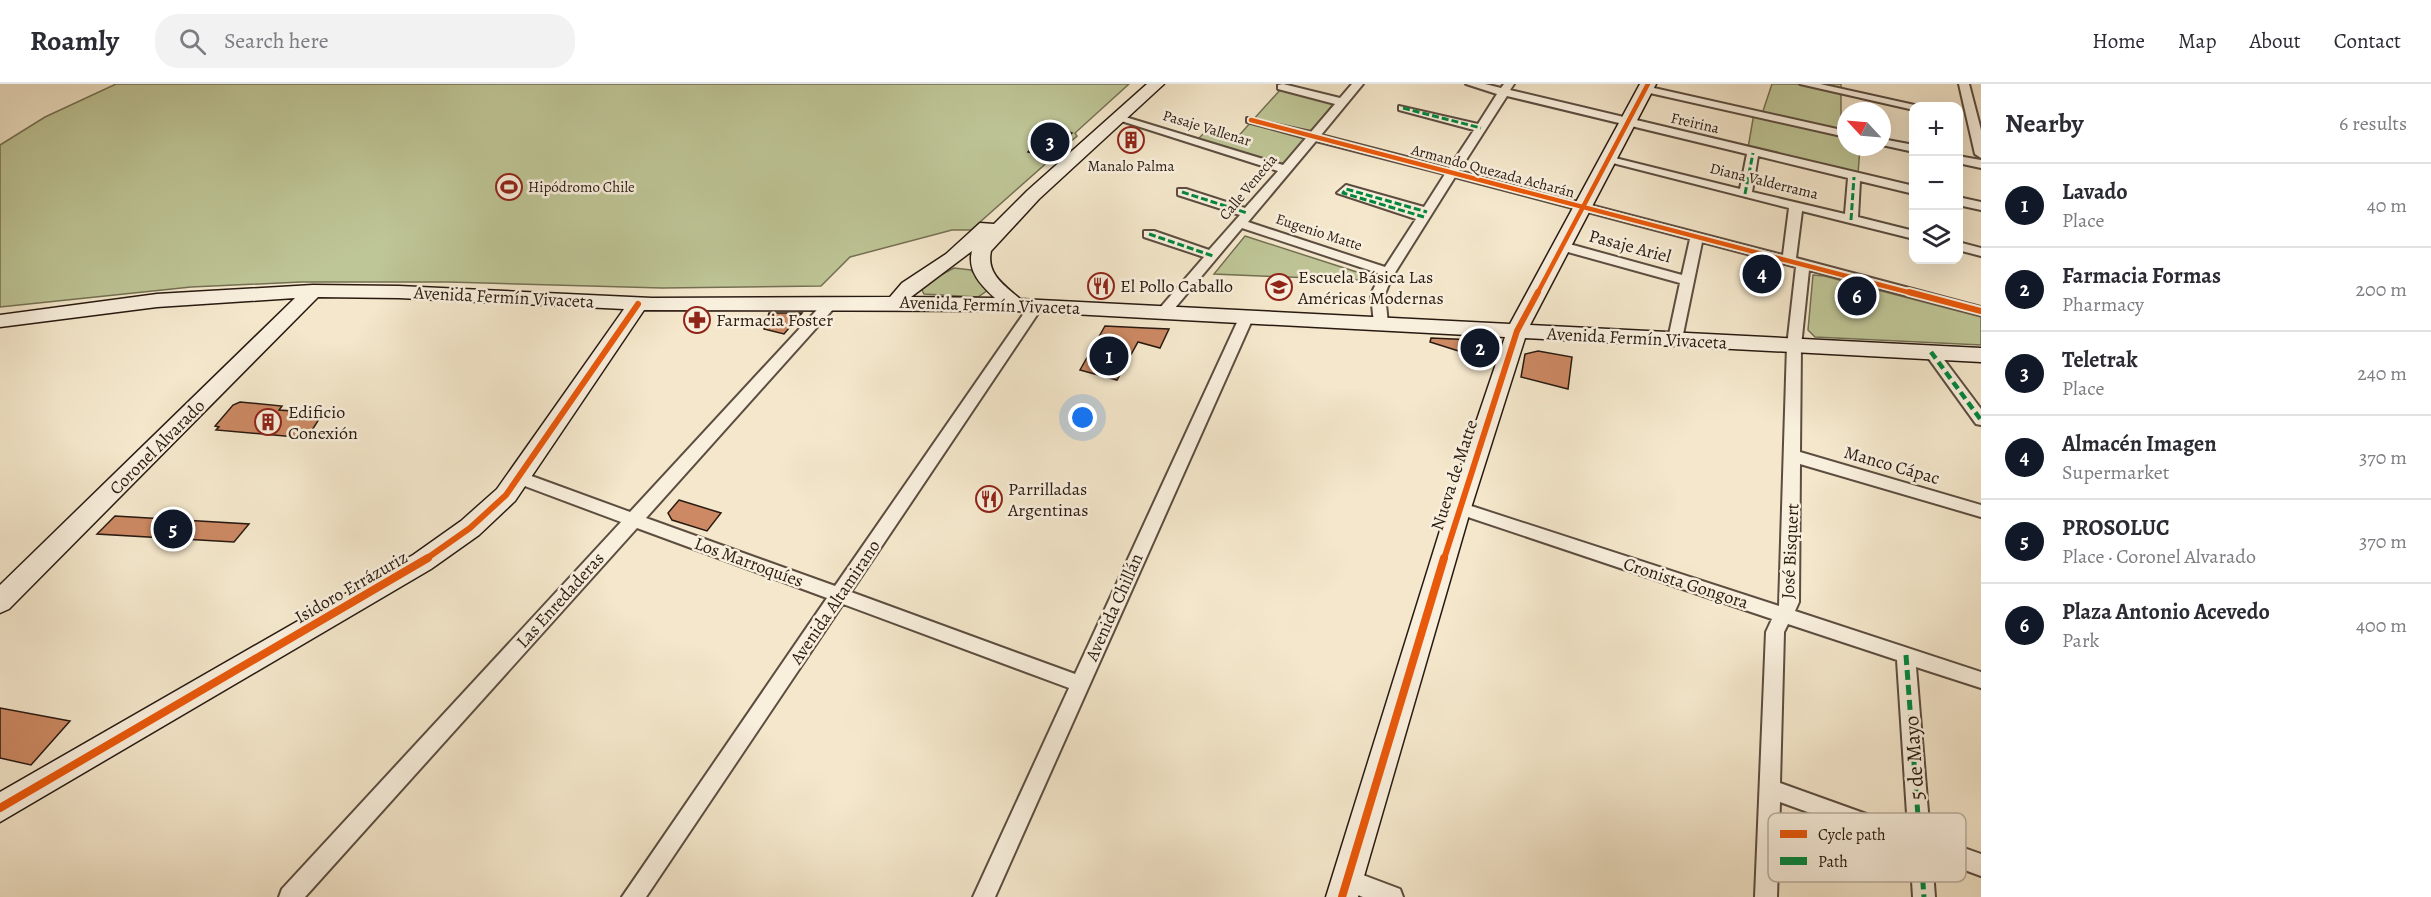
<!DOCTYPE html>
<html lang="en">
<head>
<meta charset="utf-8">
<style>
	body { margin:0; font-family:Alegreya,serif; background:#f2f2f3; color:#2b2b33 }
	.controls { position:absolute; right:18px; top:18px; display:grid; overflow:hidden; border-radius:12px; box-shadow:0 6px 24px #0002 }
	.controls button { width:54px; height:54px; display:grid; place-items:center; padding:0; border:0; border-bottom:2px solid #e1e1e2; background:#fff; color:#2b2b33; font:30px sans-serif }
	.compass { position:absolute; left:1837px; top:18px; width:54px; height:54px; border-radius:50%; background:#fff; box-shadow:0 6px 24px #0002; rotate:296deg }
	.you { position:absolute; left:1083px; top:334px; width:21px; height:21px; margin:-15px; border:4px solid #fff; border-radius:50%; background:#1a73e8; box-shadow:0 0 0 9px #1a73e833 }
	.badge { display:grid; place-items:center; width:39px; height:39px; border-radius:50%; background:#111827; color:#fff; font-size:20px; font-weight:700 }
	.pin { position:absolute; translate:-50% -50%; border:3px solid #fff; box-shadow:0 2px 6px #0006 }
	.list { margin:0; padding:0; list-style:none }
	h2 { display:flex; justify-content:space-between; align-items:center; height:78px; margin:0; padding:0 24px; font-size:26px }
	h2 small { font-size:20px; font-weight:400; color:#7c7c81 }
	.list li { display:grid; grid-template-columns:39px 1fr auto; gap:18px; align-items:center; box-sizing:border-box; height:84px; padding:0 24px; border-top:2px solid #e1e1e2 }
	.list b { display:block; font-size:22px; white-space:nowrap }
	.list p { margin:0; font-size:20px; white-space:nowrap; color:#7c7c81 }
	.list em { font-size:20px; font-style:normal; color:#7c7c81 }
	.icon { flex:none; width:33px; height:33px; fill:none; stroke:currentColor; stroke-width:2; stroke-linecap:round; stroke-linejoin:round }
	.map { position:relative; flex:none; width:1981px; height:813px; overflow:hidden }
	header { display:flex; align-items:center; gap:36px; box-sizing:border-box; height:84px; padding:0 30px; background:#fff; border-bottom:2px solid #e1e1e2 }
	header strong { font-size:28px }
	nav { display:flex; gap:33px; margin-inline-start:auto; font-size:21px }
	.search { width:420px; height:54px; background:#f2f2f3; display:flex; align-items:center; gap:15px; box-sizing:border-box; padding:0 21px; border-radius:24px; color:#7c7c81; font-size:22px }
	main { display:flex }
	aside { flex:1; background:#fff }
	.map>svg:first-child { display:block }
</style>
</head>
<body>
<header>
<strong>Roamly</strong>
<div class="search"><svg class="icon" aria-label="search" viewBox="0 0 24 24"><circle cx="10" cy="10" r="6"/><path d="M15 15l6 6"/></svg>Search here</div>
<nav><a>Home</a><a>Map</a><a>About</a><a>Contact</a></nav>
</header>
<main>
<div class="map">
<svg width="1981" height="813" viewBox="0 0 1981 813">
	<rect width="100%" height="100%" fill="#f4e7cb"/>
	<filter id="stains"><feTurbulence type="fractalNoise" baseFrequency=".00333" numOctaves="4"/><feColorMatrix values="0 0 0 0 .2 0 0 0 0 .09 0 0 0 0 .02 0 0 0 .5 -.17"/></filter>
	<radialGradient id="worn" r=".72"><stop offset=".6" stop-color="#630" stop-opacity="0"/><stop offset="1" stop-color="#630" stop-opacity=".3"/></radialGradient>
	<path fill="#bec596" stroke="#747054" stroke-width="1.5" d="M116 0H1129L1075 49 1077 52 971 146H952L850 173 821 202 662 204 449 198H301L191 203 0 223V61L45 33Z
		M1772 0H1841V48L1846 49V63H1860L1858 90 1748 64 1754 29 1762 30Z
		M1281 5 1334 19 1284 80 1197 56 1205 48 1234 57Z
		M1245 152 1363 190 1359 196 1214 190Z
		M954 184 971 186 988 206 978 213 924 210 921 204 922 201Z
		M1813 191 1824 192 1981 233V261L1815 253 1808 246Z"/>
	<path fill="#cc8963" stroke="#291a11" stroke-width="1.5" d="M1055 43 1072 49 1046 73 1028 68Z
		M769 229H802L784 250 764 245Z
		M1105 242 1146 244 1169 245 1160 264 1138 258 1117 296 1080 286Z
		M1431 254 1475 256 1491 257 1484 275 1430 258Z
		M1538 267 1572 273 1568 305 1521 293 1525 270Z
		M240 318 282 322 279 326 323 329 307 354 216 346 219 343 215 342 233 321Z
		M679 416 721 429 707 447 672 436 668 429Z
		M115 432 249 440 234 458 97 450Z
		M0 624 70 637 31 681 0 674Z"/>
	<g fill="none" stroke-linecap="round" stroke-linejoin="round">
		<defs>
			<path id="street" d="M1283 0 1340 14 1352 0H1363L1321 51 1449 84 1474 46 1399 26V22L1478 40 1497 10 1466 0H1485L1501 4 1504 0H1514L1510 6 1914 102V110L1860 97 1858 133 1914 147V155L1802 127 1796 174 1981 223V231L1809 186 1801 262 1800 368 1981 421V433L1800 380 1799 518 1795 527 1981 588V604L1916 583 1930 752 1981 770V792L1932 774 1935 813H1913L1910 765 1780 718 1777 813H1755L1766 548 1772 535 1453 428 1451 424 1453 420 1459 418 1779 522 1787 262 1796 183 1702 158 1682 255 1675 260 1668 255 1680 199 1557 165 1555 162 1562 158 1682 191 1690 155 1455 93 1391 195 1385 210 1388 240 1386 243H1376L1374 240 1371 210 1381 190 1242 144 1169 231H1159V225L1204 173 1144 153V147H1154L1209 166 1240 131 1178 111V105H1186L1245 124 1278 87 1112 34 1122 32 1283 81 1306 54 1247 38V34L1311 48 1335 20 1278 5V1ZM1507 12 1747 70 1740 105 1607 72 1601 76 1789 124 1783 171 1459 87ZM1316 57 1445 90 1424 123 1346 101 1337 109 1416 135 1385 183 1248 138ZM1758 72 1848 94 1845 130 1752 108ZM1788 540 1897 576 1908 745 1780 699 1784 548Z
				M1800 0H1820L1919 22H1914V26Z
				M1959 0H1969L1981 46V74L1975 70Z
				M1645 2 1846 47V53L1641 7 1640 5Z
				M1882 55 1914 61V68L1882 61Z
				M1958 72 1981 76V84L1958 79Z
				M1958 113 1981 118V126L1958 121Z
				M1958 158 1981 164V172L1958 166Z
				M831 215 838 219 836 222 646 434 835 502 1031 219H1041L1043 222 851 508 1075 590 1239 234 1246 230 1253 234 995 813H973L1069 604 843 520 646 813H622L827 514 637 444 305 813H279L282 805 621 438 514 398 512 394 514 390H526L630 428 826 216Z
				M1931 263 1936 265 1981 325V341L1976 340 1924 268Z
				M1347 785 1400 805 1403 813H1363L1339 804 1336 796 1339 788Z"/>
			<path id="secondary" d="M1147 0H1164L1039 115 991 167C986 190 1004 201 1020 215L1510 240 1640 0H1656L1530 241 1981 264V278L1525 254 1471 424 1358 813H1326L1447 424 1505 253 1014 227 644 226 515 417 479 451 431 485 0 738V708L413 471 461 437 497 405 624 225 399 214 318 213 9 525 0 529V501L295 214 157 223 0 243V231L157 210 313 201 399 202 652 214 890 213 902 199 946 170 980 139 994 140 1027 107ZM972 167C967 187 981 201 995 214L911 213Z"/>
		</defs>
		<use href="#street" stroke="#5c4d40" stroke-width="4"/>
		<use href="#secondary" stroke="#291a11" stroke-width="3"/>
		<use href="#street" fill="#f8efdd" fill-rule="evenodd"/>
		<use href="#secondary" fill="#f8efdd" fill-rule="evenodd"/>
		<path stroke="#00873e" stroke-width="3" stroke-dasharray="7 3" stroke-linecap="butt" d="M1403 24 1481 44
			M1182 108 1247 129
			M1745 110 1753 69
			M1424 133 1343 109 1346 105 1427 128
			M1851 136 1854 93
			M1149 150 1213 172"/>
		<path stroke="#00873e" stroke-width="4.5" stroke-dasharray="8 4.5" stroke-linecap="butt" d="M1931 268 1981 336"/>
		<path stroke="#00873e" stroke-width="5" stroke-dasharray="10 5" stroke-linecap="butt" d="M1906 571 1924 813"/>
		<defs>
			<path id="cycleway-far2" d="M1251 36 1915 210
				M1537 210 1648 0"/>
			<path id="cycleway-far1" d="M1909 208 1981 227
				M426 475 470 444 506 411 638 220
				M1444 475 1517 247 1538 208"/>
			<path id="cycleway" d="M0 724 428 474
				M1342 813 1444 474"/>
		</defs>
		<use href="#cycleway-far2" stroke="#f8efdd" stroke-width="8"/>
		<use href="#cycleway-far1" stroke="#f8efdd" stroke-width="10"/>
		<use href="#cycleway" stroke="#f8efdd" stroke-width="11"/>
		<use href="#cycleway-far2" stroke="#e8590c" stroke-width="4.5"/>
		<use href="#cycleway-far1" stroke="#e8590c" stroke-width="6"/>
		<use href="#cycleway" stroke="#e8590c" stroke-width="8"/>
	</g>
	<defs>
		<symbol id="building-ring" viewBox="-11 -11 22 22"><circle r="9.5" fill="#f8efdd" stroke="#8f2418" stroke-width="1.5"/><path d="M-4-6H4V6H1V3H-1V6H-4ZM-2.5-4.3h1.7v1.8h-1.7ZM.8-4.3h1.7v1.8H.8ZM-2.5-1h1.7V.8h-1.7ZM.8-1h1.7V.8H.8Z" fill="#8f2418"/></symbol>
		<symbol id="stadium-ring" viewBox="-11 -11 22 22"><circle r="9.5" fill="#f8efdd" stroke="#8f2418" stroke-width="1.5"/><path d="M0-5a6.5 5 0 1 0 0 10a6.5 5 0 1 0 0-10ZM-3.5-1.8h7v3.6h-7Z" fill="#8f2418"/></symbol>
		<symbol id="restaurant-ring" viewBox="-11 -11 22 22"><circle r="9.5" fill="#f8efdd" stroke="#8f2418" stroke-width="1.5"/><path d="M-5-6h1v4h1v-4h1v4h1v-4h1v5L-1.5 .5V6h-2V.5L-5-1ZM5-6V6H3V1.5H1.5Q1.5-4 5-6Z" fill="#8f2418"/></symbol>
		<symbol id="school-ring" viewBox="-11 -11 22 22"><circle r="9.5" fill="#f8efdd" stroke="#8f2418" stroke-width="1.5"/><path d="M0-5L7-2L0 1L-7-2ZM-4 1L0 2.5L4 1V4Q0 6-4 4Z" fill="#8f2418"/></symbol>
		<symbol id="pharmacy-ring" viewBox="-11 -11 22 22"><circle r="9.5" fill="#f8efdd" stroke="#8f2418" stroke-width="1.5"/><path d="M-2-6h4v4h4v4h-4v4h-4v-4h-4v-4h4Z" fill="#8f2418"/></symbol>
	</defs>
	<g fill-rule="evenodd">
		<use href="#building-ring" x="1116" y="41" width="30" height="30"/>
		<use href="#stadium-ring" x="494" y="88" width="30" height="30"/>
		<use href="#restaurant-ring" x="1086" y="187" width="30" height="30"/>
		<use href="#school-ring" x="1264" y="188" width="30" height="30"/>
		<use href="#pharmacy-ring" x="682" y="221" width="30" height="30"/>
		<use href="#building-ring" x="253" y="323" width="30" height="30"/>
		<use href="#restaurant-ring" x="974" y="400" width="30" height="30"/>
	</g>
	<g text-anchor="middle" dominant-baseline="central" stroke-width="5" stroke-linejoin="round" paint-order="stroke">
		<g font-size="15" fill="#291a11" stroke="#f8efdd">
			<text transform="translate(1695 39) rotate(13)">Freirina</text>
			<text transform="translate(1207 44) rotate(17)">Pasaje Vallenar</text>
			<text transform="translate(1493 87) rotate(15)">Armando Quezada Acharán</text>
			<text transform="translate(1764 97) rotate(14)">Diana Valderrama</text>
			<text transform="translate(1248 103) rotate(-50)">Calle Venecia</text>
			<text transform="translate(1319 148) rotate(18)">Eugenio Matte</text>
		</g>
		<g font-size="15" fill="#291a11" stroke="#f8efdd">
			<text x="1131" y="82">Manalo Palma</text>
			<text x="528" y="103" text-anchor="start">Hipódromo Chile</text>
		</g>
		<g font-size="18" fill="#291a11" stroke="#f8efdd">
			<text transform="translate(1630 162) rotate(15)">Pasaje Ariel</text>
			<text transform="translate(504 213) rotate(3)">Avenida Fermín Vivaceta</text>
			<text transform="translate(990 221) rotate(2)">Avenida Fermín Vivaceta</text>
			<text transform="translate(1637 254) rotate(3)">Avenida Fermín Vivaceta</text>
			<text transform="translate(157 363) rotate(-45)">Coronel Alvarado</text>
			<text transform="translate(1892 381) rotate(16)">Manco Cápac</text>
			<text transform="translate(1454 391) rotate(-72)">Nueva de Matte</text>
			<text transform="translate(1790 467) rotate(-87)">José Bisquert</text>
			<text transform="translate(749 478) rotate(20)">Los Marroquíes</text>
			<text transform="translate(1686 499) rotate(18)">Cronista Gongora</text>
			<text transform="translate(351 503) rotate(-30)">Isidoro Errázuriz</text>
			<text transform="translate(560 516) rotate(-48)">Las Enredaderas</text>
			<text transform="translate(835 518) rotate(-56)">Avenida Altamirano</text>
			<text transform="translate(1114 523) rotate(-66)">Avenida Chillán</text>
		</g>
		<g font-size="18" fill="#291a11" stroke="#f8efdd" text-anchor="start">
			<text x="1298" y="193">Escuela Básica Las<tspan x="1298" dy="21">Américas Modernas</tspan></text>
			<text x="1120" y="202">El Pollo Caballo</text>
			<text x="716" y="236">Farmacia Foster</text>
			<text x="288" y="328">Edificio<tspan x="288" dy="21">Conexión</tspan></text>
			<text x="1008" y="405">Parrilladas<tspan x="1008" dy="21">Argentinas</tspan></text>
		</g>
		<g font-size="21" fill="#291a11" stroke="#f8efdd">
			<text transform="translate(1914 674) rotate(-94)">5 de Mayo</text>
		</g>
	</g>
	<rect x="1768" y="729" width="198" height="69" rx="9" fill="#f8efdd" stroke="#baafa0" stroke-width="1.5"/>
	<rect x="1780" y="746" width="27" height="8" fill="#e8590c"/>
	<rect x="1780" y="773" width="27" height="8" fill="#00873e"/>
	<g font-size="16" fill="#291a11">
		<text x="1818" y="756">Cycle path</text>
		<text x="1818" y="783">Path</text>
	</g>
	<rect width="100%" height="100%" filter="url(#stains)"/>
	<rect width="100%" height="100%" fill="url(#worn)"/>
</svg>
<div class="controls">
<button>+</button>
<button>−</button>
<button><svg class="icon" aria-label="layers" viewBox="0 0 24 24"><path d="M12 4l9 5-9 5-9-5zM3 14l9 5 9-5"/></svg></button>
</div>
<svg class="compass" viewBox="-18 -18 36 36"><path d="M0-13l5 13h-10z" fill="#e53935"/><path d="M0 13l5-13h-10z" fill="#7c7c81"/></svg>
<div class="you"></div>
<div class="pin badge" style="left:1109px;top:272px">1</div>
<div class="pin badge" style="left:1480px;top:264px">2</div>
<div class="pin badge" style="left:1050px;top:58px">3</div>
<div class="pin badge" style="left:1762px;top:190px">4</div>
<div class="pin badge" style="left:173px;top:445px">5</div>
<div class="pin badge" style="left:1857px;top:212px">6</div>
</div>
<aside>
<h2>Nearby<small>6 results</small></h2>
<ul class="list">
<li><span class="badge">1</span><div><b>Lavado</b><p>Place</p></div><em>40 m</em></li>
<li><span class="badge">2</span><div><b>Farmacia Formas</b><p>Pharmacy</p></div><em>200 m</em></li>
<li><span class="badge">3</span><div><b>Teletrak</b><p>Place</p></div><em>240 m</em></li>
<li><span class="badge">4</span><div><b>Almacén Imagen</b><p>Supermarket</p></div><em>370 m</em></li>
<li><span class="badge">5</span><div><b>PROSOLUC</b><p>Place · Coronel Alvarado</p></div><em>370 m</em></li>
<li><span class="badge">6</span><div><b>Plaza Antonio Acevedo</b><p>Park</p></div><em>400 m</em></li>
</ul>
</aside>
</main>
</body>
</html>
